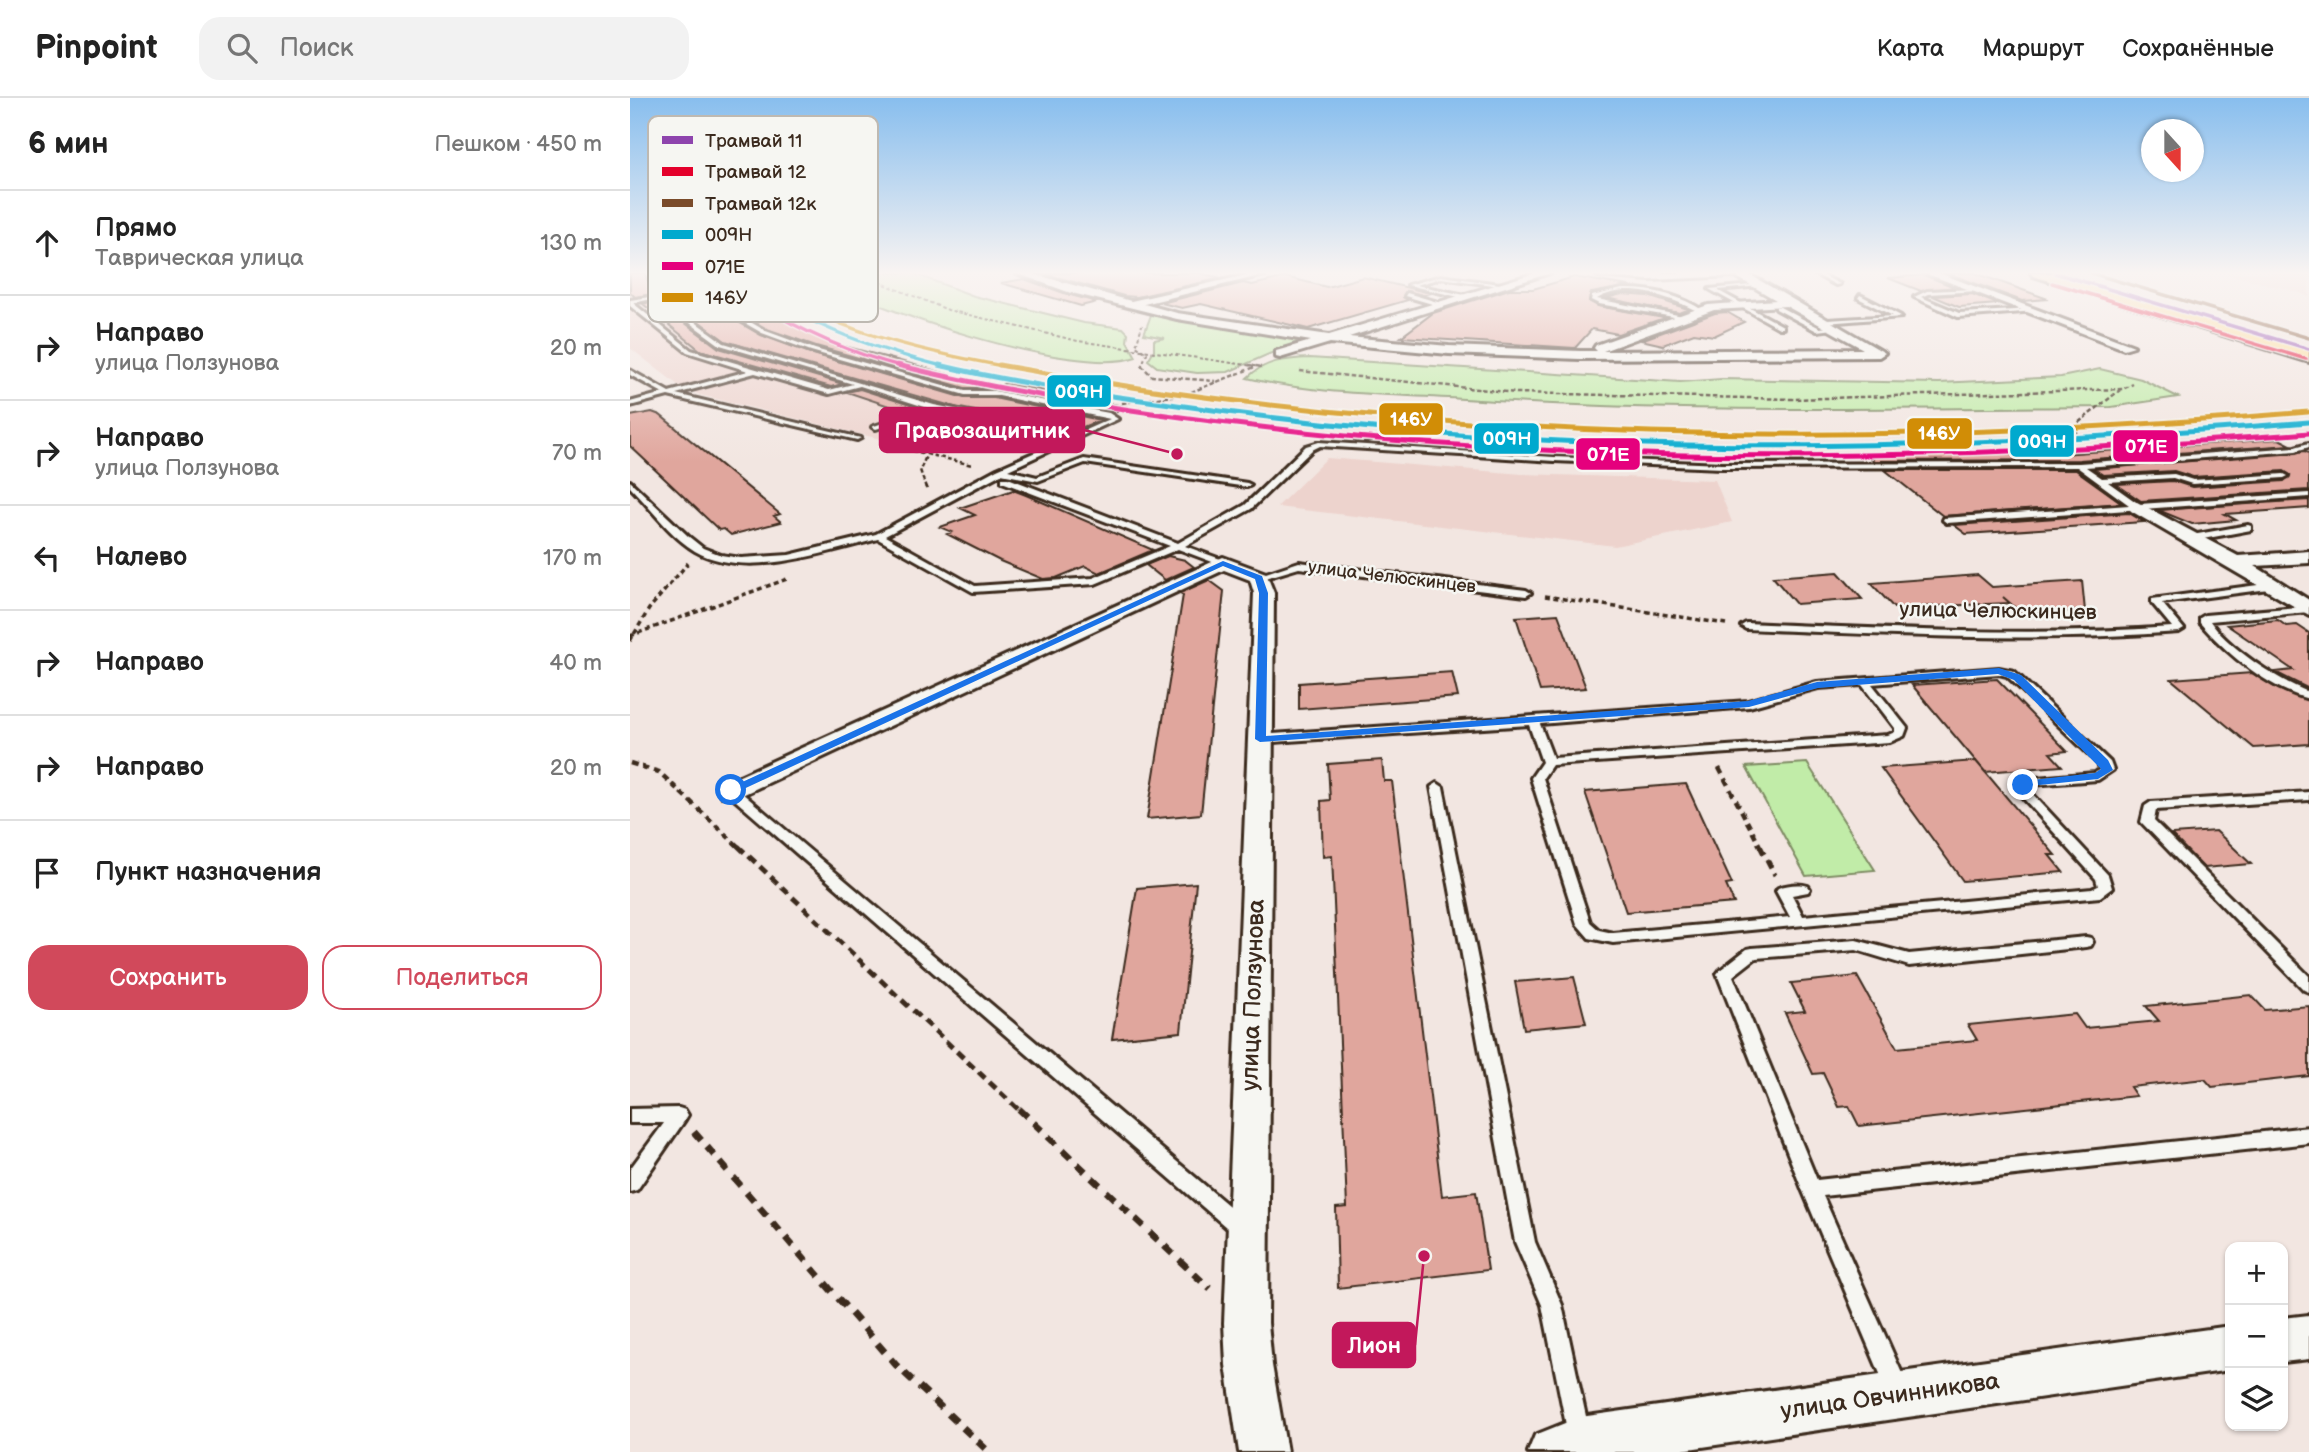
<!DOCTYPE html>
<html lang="ru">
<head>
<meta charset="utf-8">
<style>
	body { margin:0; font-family:"Balsamiq Sans",sans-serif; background:#f2f2f2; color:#222 }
	.controls { position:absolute; right:21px; bottom:21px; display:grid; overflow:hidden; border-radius:14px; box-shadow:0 2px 5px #0004 }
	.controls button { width:63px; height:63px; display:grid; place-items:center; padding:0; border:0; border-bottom:2px solid #e0e0e0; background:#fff; color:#222; font:35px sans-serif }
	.compass { position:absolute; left:1511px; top:21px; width:63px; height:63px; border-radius:50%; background:#fff; box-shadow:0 2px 5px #0004; rotate:159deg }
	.stop { position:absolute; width:21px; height:21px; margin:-16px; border:5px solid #1a73e8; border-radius:50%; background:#fff }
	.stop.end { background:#1a73e8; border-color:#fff; box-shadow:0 2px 7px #0008 }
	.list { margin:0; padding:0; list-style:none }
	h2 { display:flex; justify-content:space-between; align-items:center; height:91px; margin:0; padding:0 28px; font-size:30px }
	h2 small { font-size:23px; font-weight:400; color:#767676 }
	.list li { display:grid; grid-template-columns:46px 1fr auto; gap:21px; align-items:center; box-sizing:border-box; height:105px; padding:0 28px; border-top:2px solid #e0e0e0 }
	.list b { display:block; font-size:26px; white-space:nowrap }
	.list p { margin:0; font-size:23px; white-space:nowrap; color:#767676 }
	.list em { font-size:23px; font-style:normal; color:#767676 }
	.actions { display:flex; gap:14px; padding:21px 28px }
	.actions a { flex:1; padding:16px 0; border:2px solid #d1495b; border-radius:21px; text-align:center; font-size:24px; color:#d1495b }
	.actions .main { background:#d1495b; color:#fff }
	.icon { flex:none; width:38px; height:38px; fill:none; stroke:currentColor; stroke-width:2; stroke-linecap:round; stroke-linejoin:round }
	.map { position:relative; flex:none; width:1679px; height:1354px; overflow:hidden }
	header { display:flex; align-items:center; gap:42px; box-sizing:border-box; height:98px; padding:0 35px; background:#fff; border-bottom:2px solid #e0e0e0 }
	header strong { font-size:33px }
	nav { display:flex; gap:38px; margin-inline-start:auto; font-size:24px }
	.search { width:490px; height:63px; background:#f2f2f2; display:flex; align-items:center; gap:18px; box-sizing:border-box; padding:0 24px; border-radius:21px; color:#767676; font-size:26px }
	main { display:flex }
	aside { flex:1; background:#fff }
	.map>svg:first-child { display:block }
</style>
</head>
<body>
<header>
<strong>Pinpoint</strong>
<div class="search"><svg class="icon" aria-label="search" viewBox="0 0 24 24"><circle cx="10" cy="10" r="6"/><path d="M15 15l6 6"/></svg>Поиск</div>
<nav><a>Карта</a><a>Маршрут</a><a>Сохранённые</a></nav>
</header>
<main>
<aside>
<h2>6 мин<small>Пешком · 450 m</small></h2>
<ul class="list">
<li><svg class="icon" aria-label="ahead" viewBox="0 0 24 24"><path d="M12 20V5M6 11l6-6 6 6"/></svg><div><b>Прямо</b><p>Таврическая улица</p></div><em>130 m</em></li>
<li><svg class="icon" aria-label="right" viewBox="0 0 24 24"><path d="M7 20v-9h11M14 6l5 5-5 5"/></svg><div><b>Направо</b><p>улица Ползунова</p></div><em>20 m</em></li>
<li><svg class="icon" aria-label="right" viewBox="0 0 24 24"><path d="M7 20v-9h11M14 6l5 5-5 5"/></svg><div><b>Направо</b><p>улица Ползунова</p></div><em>70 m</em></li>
<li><svg class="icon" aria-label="left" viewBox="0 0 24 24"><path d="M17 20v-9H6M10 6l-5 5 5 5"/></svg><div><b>Налево</b></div><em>170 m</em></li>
<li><svg class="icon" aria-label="right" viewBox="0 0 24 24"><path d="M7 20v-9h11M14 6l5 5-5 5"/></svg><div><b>Направо</b></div><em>40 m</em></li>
<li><svg class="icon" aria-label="right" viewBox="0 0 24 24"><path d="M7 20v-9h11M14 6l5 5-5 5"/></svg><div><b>Направо</b></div><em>20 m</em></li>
<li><svg class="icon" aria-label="arrive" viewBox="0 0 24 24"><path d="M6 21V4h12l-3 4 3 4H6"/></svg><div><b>Пункт назначения</b></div></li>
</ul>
<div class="actions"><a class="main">Сохранить</a><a>Поделиться</a></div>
</aside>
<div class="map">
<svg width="1679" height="1354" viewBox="0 0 1679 1354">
	<rect width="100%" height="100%" fill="#f2e6e1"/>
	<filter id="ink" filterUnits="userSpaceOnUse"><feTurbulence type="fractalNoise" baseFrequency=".0143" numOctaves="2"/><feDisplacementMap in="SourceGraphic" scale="14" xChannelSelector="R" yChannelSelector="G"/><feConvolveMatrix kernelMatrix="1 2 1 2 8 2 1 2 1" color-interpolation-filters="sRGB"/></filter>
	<g filter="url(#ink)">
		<path fill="#edd3cd" d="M0 175H78L89 188 125 211 207 246 365 289 376 285 474 312 475 320 425 341 283 349 70 297 48 287 0 250Z
			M1593 175H1679V199L1668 194Z
			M697 360 892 376 1085 382 1102 424 985 448 647 409Z"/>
		<path fill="#c1eca8" stroke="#7e8b63" stroke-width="2" d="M181 175H282L344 198 454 225 493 230 498 235 497 243 506 259C446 281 236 210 181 175Z
			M521 217 535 220 671 242 598 274 567 275 527 269 518 262 524 252V242L535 240 514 236Z
			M680 260 1050 284 1092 281 1309 285 1431 279 1470 271 1511 281 1548 299 1481 309C1266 310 1049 316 834 301 762 296 687 297 617 280 635 262 656 261 680 260Z
			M1177 665 1245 772 1176 778 1116 669Z"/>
		<path fill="#e0a69d" stroke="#3b2a1e" stroke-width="2" d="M0 175H15L22 196 5 199 0 194Z
			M24 175H52L62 194 98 218 131 237 180 255 334 300H364L470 322 424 341 343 324 330 329 301 322 292 319 306 315 347 321 353 317 95 243 51 210H43V216L89 250 213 286 201 289 70 252 13 206 34 200Z
			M62 175H78L99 196 125 211 207 246 366 289 376 285 499 309 484 315 364 290H335L186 248 137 231 104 212 69 188Z
			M424 175H569L592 180 507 199 494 198 415 176Z
			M1317 175H1345L1418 201 1392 203Z
			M1294 177 1325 189 1291 193 1258 180Z
			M656 179 697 189 733 179 800 195 793 197 776 193 773 199 778 202 678 231 571 206 552 210 531 205 613 185 622 187Z
			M944 179 999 188 961 195 959 203 968 208 1034 220 988 236 962 231 945 250 771 239 803 215 879 191H903Z
			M394 181 437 196 467 204 451 208 371 185Z
			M992 196 1018 198 1058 211 1049 215 976 200Z
			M1342 196 1368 206 1329 209 1303 198Z
			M1097 214 1114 224 1084 238 1064 235 1033 247 1011 242 1085 215Z
			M230 291 290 310 277 314 217 294Z
			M22 314 30 317 150 416 144 418 151 424 101 437 94 431 89 432 0 348V318Z
			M1649 341 1661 347 1449 362 1244 363 1237 357 1412 354 1416 357Z
			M1675 353 1679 355V392L1511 403 1486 386 1543 383 1562 389 1654 383 1660 377 1654 373 1563 379 1544 373 1473 377 1464 371Z
			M1255 372H1446L1492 405 1313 418Z
			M383 392 396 397 523 452 469 475 455 468 426 480 413 481 370 463 317 436 322 434 310 429 345 417 330 410Z
			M1679 402V410L1595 416 1606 422 1562 426 1528 412Z
			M1499 415 1514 424 1336 436 1324 427Z
			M538 458 555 462 564 469 535 482 516 467Z
			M1208 474 1232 501 1166 506 1143 479Z
			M1348 477 1362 489 1452 483 1455 513 1391 515 1373 499 1380 505 1264 510 1241 485Z
			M579 482 594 493 571 716 517 721 553 497 550 495Z
			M928 516 956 590 910 593 886 519Z
			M1648 522 1656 528 1667 527 1679 535V591L1645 574 1663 572 1597 527Z
			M822 574 828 599 669 611V585Z
			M1622 575 1648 591 1679 603V646L1624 650 1541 581Z
			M1367 581 1437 653 1420 655 1432 668 1355 674 1282 587Z
			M752 662 754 683H762L812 1098 846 1094 858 1172 708 1190 706 1110 717 1109 702 758 693 759 691 703 700 702 698 666Z
			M1346 663 1425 757H1419L1433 774 1333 783 1251 670Z
			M1056 686 1102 786 1096 787 1104 805 996 814 955 694Z
			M1586 733 1621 766 1574 770 1541 736Z
			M566 785 551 934 482 941 507 790Z
			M1227 878 1267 950 1347 942 1338 927 1445 916 1455 930 1529 923 1516 908 1621 897 1635 912 1679 908V978L1582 989 1575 981 1500 989 1506 998 1229 1028 1219 1008 1209 1009 1193 975 1183 976 1155 915 1175 913 1161 885Z
			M944 879 956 925 894 931 885 884Z"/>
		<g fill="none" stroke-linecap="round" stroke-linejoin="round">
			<defs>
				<path id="service" d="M17 175H21L32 199 3 205 61 252 199 292 223 286 90 247 45 214V212H49L94 245 304 307 350 316 347 318 306 312 246 331 242 329 244 328 298 310 230 288 199 296 125 275 46 296 231 340 227 342 38 298 0 308V304L33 295 0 277V272L39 294 118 273 57 254 0 208V202L26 198Z
					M55 175H59L67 190 103 214 136 233 185 251 335 293H364L479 315 488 321 378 372 407 379 454 361 617 385 621 387 617 389 455 365 408 383 371 376 255 438 345 488 463 480 540 448 372 384V380H378L548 445 615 407 676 348 689 344 924 359 1092 366 1449 365 1665 349 1679 345V349L1666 353 1456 369 1472 380 1544 376 1563 382 1654 376 1658 378 1654 380 1562 386 1543 380 1478 384 1509 406 1679 395V399L1317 425 1313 422 1314 420 1499 407 1447 369 1092 370 924 363 690 348 682 352 621 411 555 448 596 463 598 465 593 468 548 451 465 486 343 494 248 441C196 454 115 482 65 453 40 438 21 410 0 389V383L58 438 73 450 91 457 111 460 159 457 246 436 367 371 480 321 364 297H335L181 253 132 235 99 216 63 192Z
					M986 175H1000L1001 178 999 179Z
					M1183 175H1188L1210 186 1206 187Z
					M811 178 870 186 872 187 870 188 811 180 786 187 835 197 833 200 778 187Z
					M1132 186 1130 188 1087 192 1153 228V230H1149L1079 191Z
					M992 191C1021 190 1050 197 1074 213L1069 214C1040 199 997 183 967 201L1053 218 1055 221 969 206 961 202 962 198Z
					M1345 191 1347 193 1298 196 1291 199 1329 215 1403 211 1406 213 1328 219 1284 199 1297 193Z
					M777 195 811 205 812 206 809 208 775 198Z
					M1230 197 1271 218 1272 219 1195 225 1197 222 1263 218 1228 200Z
					M1146 209H1150L1190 230 1208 228 1211 230 1187 233 1146 211Z
					M1618 427 1621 428V432L1562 443 1558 440 1562 437Z
					M669 464 896 492 901 495 896 498 669 470 629 482 624 479Z
					M1643 485 1648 488 1646 490 1532 505 1554 531 1549 534C1404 545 1261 537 1116 531L1111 528 1116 525C1258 531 1400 539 1542 529L1522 505V501Z
					M1679 508V514L1580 523C1597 549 1649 583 1679 594V601C1638 590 1598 557 1570 525V520L1575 517Z
					M1369 570 1384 573 1480 664 1483 672 1468 682 1401 687 1398 691 1478 777 1482 790 1470 799 983 845 959 840 947 826 901 680 912 664 899 627 630 645 624 641 630 637 1118 603 1187 584ZM1369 576 1377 578 1468 665 1470 671 1465 675 1394 681 1389 684 1386 692 1466 781 1468 788 1462 791 1173 818 1162 797 1178 794 1180 791 1178 788C1169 785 1157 787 1148 790L1146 793 1160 819 983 835 969 832 960 824 913 680 922 667 1260 644 1274 638 1277 630 1242 586ZM1232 587 1265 630V634L1258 637 923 660 910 626 1119 609 1188 590Z
					M807 685 813 689 905 1144 932 1207 960 1337 957 1345 949 1348 941 1345 938 1337 912 1207 885 1144 801 689Z
					M101 688 105 689 618 1124 621 1130 618 1136 611 1139 604 1136 97 695 95 692Z
					M1679 694V702L1526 712 1524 723 1679 878V894L1674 892 1511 724 1515 708 1521 704Z
					M1456 839 1461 840 1463 844 1461 848 1456 849 1279 868 1226 852 1126 860 1103 878 1187 1082 1679 1029V1045L1193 1098 1278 1289 1275 1297 1267 1300 1259 1297 1172 1091 1087 876 1090 872 1117 851 1122 850 1226 842 1279 856Z
					M49 1010 55 1012 58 1017 55 1022 7 1092 0 1094V1071L34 1025H0V1011Z"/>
				<path id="minor" d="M386 175H400L501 203 625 175H642L514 206 547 215 699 237 905 175H920L719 239 819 248 950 253H967L964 250 966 247 1078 207 1146 202 1105 178 1019 182 968 178 963 175H1117L1255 255 1249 259 950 261 819 256 700 245 650 260 646 259V253L681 243 547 221 438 194ZM1156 208 1233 251 973 253 1084 212Z
					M1295 175H1309L1504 248 1494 251Z
					M1507 404 1608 458 1679 453V465L1625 468 1679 502V517L1501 413 1498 409 1501 405Z
					M593 459 636 475 644 495 638 1225 642 1267 657 1354H609L596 1267 594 1225 624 495 620 482 594 472 110 698H92L88 692 92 686Z
					M1679 1217V1261L1653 1264V1220Z
					M1600 1228V1272L1038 1354H898L905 1337 950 1319Z"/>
				<path id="primary" d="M1401 175H1423L1679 252V264L1403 178Z"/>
			</defs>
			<use href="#service" stroke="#3b2a1e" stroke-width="6"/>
			<use href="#minor" stroke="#3b2a1e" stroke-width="6"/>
			<use href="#primary" stroke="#3b2a1e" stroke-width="6"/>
			<path stroke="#3b2a1e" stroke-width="2" stroke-dasharray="3.5 2.5" stroke-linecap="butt" d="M227 175 318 212 448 243 631 269
				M511 269 517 255 506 248 512 227"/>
			<path stroke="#3b2a1e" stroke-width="2.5" stroke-dasharray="4.5 2.5" stroke-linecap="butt" d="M511 267 522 278 585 283
				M619 267 633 269
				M670 273 887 295 1164 301 1493 291 1503 286
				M492 305 556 296 625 269
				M255 346 342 367
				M1432 351 1438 338 1449 332 1448 325 1490 292
				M296 390 290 372 297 356"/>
			<path stroke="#3b2a1e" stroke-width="3.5" stroke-dasharray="5 3.5" stroke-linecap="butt" d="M296 388 297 391
				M915 498 1096 526
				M0 538 157 481
				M0 543 19 511 58 465"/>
			<path stroke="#3b2a1e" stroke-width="4.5" stroke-dasharray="7 5" stroke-linecap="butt" d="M0 665 29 674 110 750
				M1089 670 1131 750"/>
			<path stroke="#3b2a1e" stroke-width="5" stroke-dasharray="9 6" stroke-linecap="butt" d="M108 748 390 1013
				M1130 748 1145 777"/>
			<path stroke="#3b2a1e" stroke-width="7" stroke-dasharray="11 9" stroke-linecap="butt" d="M389 1011 580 1191
				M64 1034 266 1267 359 1354"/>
			<use href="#service" fill="#f6f6f2" fill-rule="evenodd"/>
			<use href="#minor" fill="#f6f6f2" fill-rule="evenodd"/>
			<use href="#primary" fill="#fedd96" fill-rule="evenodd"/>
			<defs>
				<path id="rail-1-far1" d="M100 175C167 223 236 249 316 269"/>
				<path id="rail-1" d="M309 267C387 286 468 296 547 307 923 362 1302 355 1679 324"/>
				<path id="rail-2-far1" d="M93 183C149 223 207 252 274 269"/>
				<path id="rail-2" d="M267 267C401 300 538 319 675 334 1010 369 1344 362 1679 335"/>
				<path id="rail-3-far1" d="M116 175C195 231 284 252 378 269"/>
				<path id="rail-3" d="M369 267C801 346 1241 351 1678 314"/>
			</defs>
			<use href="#rail-1-far1" stroke="#f6f6f2" stroke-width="6"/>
			<use href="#rail-1" stroke="#f6f6f2" stroke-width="8"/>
			<use href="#rail-2-far1" stroke="#f6f6f2" stroke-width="6"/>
			<use href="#rail-2" stroke="#f6f6f2" stroke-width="8"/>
			<use href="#rail-3-far1" stroke="#f6f6f2" stroke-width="6"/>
			<use href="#rail-3" stroke="#f6f6f2" stroke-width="8"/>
			<use href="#rail-1-far1" stroke="#00a9ce" stroke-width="3.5"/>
			<use href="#rail-1" stroke="#00a9ce" stroke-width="5"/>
			<use href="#rail-2-far1" stroke="#e5007d" stroke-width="3.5"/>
			<use href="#rail-2" stroke="#e5007d" stroke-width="5"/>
			<use href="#rail-3-far1" stroke="#d18d06" stroke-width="3.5"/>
			<use href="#rail-3" stroke="#d18d06" stroke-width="5"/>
			<defs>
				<path id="tram-1" d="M1425 175 1679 251"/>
				<path id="tram-2" d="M1422 185 1676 261"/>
				<path id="tram-3" d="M1461 175 1679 240"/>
			</defs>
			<use href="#tram-1" stroke="#f6f6f2" stroke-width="6"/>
			<use href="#tram-2" stroke="#f6f6f2" stroke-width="6"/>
			<use href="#tram-3" stroke="#f6f6f2" stroke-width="6"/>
			<use href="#tram-1" stroke="#8e44ad" stroke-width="3.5"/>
			<use href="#tram-2" stroke="#e4002b" stroke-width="3.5"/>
			<use href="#tram-3" stroke="#7a4b2a" stroke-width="3.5"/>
		</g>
	</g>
	<linearGradient id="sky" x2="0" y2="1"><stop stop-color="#88beee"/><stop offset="0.48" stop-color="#f9f4f2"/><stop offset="1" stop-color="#f9f4f2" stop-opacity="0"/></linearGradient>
	<rect width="1679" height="364" fill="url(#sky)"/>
	<path fill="#1a73e8" d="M593 463 632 478 638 495 636 638 1118 603 1187 584 1369 570 1391 577 1478 662 1483 672 1468 681 1389 689 1387 687 1393 683 1465 675 1471 671 1384 582 1368 576 1188 590 1119 609 630 644 625 641 629 495 625 481 593 468 105 695 95 692Z"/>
	<g text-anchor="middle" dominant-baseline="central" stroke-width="5" stroke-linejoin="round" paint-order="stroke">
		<g font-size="18" fill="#3b2a1e" stroke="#f6f6f2">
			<text transform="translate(762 479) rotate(7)">улица Челюскинцев</text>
		</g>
		<g font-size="21" fill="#3b2a1e" stroke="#f6f6f2">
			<text transform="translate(1368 513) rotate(1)">улица Челюскинцев</text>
		</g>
		<g font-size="24" fill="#3b2a1e" stroke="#f6f6f2">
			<text transform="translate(623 897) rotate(-88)">улица Ползунова</text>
			<text transform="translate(1260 1298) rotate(-8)">улица Овчинникова</text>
		</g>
	</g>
	<rect x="18" y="18" width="230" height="206" rx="10" fill="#f6f6f2" stroke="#beb9b2" stroke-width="2"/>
	<rect x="32" y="38" width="31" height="8" fill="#8e44ad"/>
	<rect x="32" y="69" width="31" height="9" fill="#e4002b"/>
	<rect x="32" y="101" width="31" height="8" fill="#7a4b2a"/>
	<rect x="32" y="132" width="31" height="9" fill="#00a9ce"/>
	<rect x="32" y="164" width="31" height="8" fill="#e5007d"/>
	<rect x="32" y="195" width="31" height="9" fill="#d18d06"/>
	<g font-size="19" fill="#3b2a1e">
		<text x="75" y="49">Трамвай 11</text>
		<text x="75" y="80">Трамвай 12</text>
		<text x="75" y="112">Трамвай 12к</text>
		<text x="75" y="143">009Н</text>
		<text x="75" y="175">071Е</text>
		<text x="75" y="206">146У</text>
	</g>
	<path fill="none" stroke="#c2185b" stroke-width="2.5" d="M547 356L454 332M794 1158L785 1247"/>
	<g fill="#c2185b" stroke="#f6f6f2" stroke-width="2.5">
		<circle cx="547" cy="356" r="7"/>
		<circle cx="794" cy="1158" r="7"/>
	</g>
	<g fill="#c2185b" stroke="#c2185b" stroke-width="2.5">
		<rect x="250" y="310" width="204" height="44" rx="7"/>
		<rect x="703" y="1225" width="82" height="44" rx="7"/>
	</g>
	<g font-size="23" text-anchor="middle" font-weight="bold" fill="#fff">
		<text x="352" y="340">Правозащитник</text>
		<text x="744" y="1255">Лион</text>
	</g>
	<g stroke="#f6f6f2" stroke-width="2.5">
		<rect x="416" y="276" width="66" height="34" rx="7" fill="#00a9ce"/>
		<rect x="748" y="304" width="66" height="34" rx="7" fill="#d18d06"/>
		<rect x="1276" y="319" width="67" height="33" rx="7" fill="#d18d06"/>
		<rect x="843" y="324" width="67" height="33" rx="7" fill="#00a9ce"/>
		<rect x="1379" y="326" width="66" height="34" rx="7" fill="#00a9ce"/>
		<rect x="1482" y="331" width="67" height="34" rx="7" fill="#e5007d"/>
		<rect x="945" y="339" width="66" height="34" rx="7" fill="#e5007d"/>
	</g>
	<g font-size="19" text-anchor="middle" font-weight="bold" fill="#fff">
		<text x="449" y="300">009Н</text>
		<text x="781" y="328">146У</text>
		<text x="1309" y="342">146У</text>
		<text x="877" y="347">009Н</text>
		<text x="1412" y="350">009Н</text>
		<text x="1516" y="355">071Е</text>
		<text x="978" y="363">071Е</text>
	</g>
</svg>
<div class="controls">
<button>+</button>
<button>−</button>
<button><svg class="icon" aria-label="layers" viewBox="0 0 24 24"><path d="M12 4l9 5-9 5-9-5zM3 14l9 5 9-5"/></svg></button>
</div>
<svg class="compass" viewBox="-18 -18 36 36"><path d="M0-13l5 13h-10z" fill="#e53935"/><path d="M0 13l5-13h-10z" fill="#767676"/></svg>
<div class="stop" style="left:101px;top:692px"></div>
<div class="stop end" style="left:1393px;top:687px"></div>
</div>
</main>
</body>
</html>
